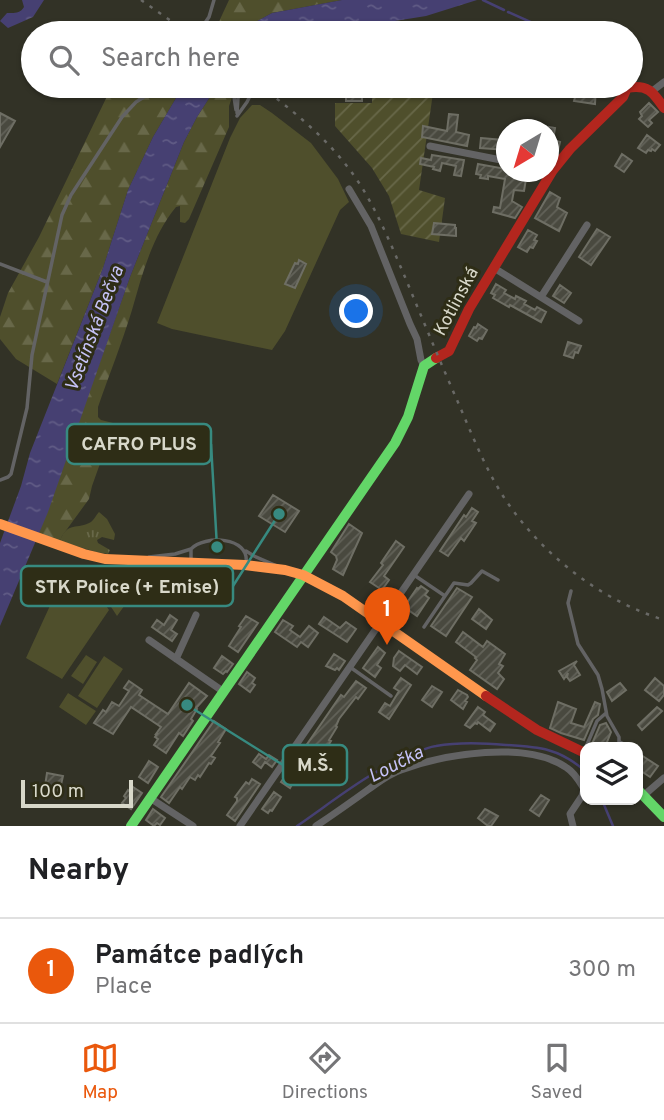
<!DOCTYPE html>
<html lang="en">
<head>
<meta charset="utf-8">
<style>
	body { margin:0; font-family:Overpass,sans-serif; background:#f2f2f2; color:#202124 }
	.controls { position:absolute; right:21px; bottom:21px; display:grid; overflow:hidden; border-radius:14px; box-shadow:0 2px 5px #0004 }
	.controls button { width:63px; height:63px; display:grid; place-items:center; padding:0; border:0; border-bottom:2px solid #e0e0e0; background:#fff; color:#202124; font:35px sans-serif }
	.compass { position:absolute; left:496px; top:119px; width:63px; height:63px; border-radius:50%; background:#fff; box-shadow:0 2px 5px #0004; rotate:218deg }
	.scale { position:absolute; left:21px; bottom:18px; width:112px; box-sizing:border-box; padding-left:7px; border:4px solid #d8d8ca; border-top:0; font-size:19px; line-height:24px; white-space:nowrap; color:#d8d8ca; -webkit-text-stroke:5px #2e2d16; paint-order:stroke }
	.you { position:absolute; left:357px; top:312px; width:24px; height:24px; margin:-18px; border:5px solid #fff; border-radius:50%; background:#1a73e8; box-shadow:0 0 0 10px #1a73e833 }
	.badge { display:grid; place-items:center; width:46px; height:46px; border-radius:50%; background:#ea580c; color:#fff; font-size:23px; font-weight:700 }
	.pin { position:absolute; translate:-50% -58px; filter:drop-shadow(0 2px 4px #0008) }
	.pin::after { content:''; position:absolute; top:37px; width:24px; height:21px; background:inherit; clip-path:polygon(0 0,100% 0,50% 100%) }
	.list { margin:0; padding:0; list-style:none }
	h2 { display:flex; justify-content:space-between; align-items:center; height:91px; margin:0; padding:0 28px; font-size:30px }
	h2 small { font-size:23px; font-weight:400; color:#757577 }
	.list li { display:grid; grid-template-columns:46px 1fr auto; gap:21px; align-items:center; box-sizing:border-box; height:105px; padding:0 28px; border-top:2px solid #e0e0e0 }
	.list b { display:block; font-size:26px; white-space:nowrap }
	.list p { margin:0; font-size:23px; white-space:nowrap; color:#757577 }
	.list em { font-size:23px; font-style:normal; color:#757577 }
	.icon { flex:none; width:38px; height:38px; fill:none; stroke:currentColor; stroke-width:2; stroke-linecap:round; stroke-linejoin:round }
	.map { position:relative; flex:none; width:664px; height:826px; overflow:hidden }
	.search { position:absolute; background:#fff; box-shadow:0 2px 5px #0004; left:21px; right:21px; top:21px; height:77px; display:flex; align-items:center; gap:18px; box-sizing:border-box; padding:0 24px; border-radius:38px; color:#757577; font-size:26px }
	.sheet { height:196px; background:#fff }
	nav { display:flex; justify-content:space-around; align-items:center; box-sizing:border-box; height:98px; border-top:2px solid #e0e0e0; background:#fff; font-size:19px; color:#757577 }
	nav a { display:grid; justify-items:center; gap:4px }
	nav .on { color:#ea580c }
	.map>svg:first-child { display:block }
</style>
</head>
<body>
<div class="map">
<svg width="664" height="826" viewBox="0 0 664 826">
	<defs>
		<pattern id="grass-tufts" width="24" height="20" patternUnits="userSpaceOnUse" patternTransform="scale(1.75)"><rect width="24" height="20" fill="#4f4f2c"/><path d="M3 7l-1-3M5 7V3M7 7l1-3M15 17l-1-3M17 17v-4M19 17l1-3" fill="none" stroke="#686849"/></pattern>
		<pattern id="forest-firs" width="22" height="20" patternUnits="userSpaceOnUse" patternTransform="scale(1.75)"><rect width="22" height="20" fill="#4f4f2c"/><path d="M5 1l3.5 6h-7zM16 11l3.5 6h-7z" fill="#686849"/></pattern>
		<pattern id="garden-furrows" width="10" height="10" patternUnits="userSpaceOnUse" patternTransform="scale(1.75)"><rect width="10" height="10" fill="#4f4f2c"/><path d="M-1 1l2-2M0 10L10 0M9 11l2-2" fill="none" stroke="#686849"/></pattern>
		<pattern id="water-ripples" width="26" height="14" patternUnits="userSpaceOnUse" patternTransform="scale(1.75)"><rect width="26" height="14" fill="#464072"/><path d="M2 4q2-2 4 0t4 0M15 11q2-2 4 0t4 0" fill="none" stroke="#605b85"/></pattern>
		<pattern id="building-hatch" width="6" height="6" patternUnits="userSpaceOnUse" patternTransform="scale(1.75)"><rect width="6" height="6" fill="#49493f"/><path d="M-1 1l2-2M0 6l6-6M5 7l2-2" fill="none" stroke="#626259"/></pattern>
	</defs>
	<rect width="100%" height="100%" fill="#323226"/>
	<path fill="url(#grass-tufts)" d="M99 512 107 519 115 534 114 540 102 537 97 540 98 543 110 550 108 554 96 552 60 541C67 521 78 530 91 522 93 521 97 514 99 512Z
		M119 571 147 574 117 616 100 590 86 576 98 578 108 577Z"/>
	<path fill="url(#forest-firs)" d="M229 0H342L272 13 235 33H209L216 28Z
		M112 86H186L176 98 153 137 128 190 103 268 57 384 16 359 0 339V317L8 293 39 237Z
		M217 86H236L229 106V127L189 219 185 223 180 222V206L176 207C152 236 142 275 132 310 122 343 109 375 98 407V417L101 420 113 423 112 430 92 486 89 499 62 536 60 541 39 533 130 277 184 142 197 117Z"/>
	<path fill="#4f4f2c" d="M252 105H260L272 113 311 143 338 179 349 202 340 210 285 331 272 350 172 329 157 323 230 138 240 118Z
		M75 577H82L96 591 109 610 62 679 26 658 59 586 67 579Z
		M86 655 97 662 83 684 71 676Z
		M104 656 123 669 97 708 78 696Z
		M68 693 96 711 86 725 59 707Z"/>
	<path fill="url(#garden-furrows)" d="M372 86H434L419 190 445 198 439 242 401 234 389 196 372 168 335 126V103H372Z"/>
	<path fill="url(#water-ripples)" d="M22 0H44L33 17 8 28 0 21 7 13C14 13 20 14 24 7Z
		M342 0H477L426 16 320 33H235L272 13Z
		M186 86H217L197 117 184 142 130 277 48 512 0 626V543L21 486 30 453 103 268 128 190 153 137 176 98Z"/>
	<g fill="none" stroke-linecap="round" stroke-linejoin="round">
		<path stroke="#464072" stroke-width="2.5" d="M483 0 504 10
			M508 12 555 33
			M631 77 636 83
			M602 800 613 826
			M297 826C335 800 372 769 416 753 422 750 429 747 436 746 459 742 483 743 506 745 539 747 559 748 585 771"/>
	</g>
	<path fill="url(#building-hatch)" stroke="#6e6e64" stroke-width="2" d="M346 86H362V101H346Z
		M552 86H572L582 88V86H596L595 104 574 101 576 94 551 88Z
		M649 103 658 112 649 120 652 123 648 127 639 119 642 116 640 112Z
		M0 113 15 121 0 147Z
		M449 114 458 115 456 132 469 135 467 146 422 137 423 126 447 131Z
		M549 127 555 128 553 140 560 142 558 151 549 150Z
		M647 135 660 145 655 151 652 149 651 151 648 150 646 153 638 148Z
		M481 138 503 140V143L507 144V150L480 148Z
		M622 154 632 161 624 172 615 166Z
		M432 155 464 160 461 176 454 175 456 166 442 163 440 171 433 169 434 167 420 164 421 158 431 160Z
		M478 164 506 169V172L527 173 524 191 514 190 512 201 522 207 515 218 493 212 494 207 500 208 505 179 488 176V179L480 178 481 175 476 174Z
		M550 192 560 198 557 207 567 213 559 231 535 218Z
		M434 223 455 225V228H456V236L432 234Z
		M597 229 610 237 591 265 579 257Z
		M528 230 537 235 534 240 537 241 533 248 530 247 527 252 518 247Z
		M299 260 306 264 295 288 285 284 295 263 298 264Z
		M496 284 506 290 504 293 515 299 516 296 526 301 524 304 535 310 537 307 546 312 541 322 510 305 509 307 493 298 495 295 491 293Z
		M560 285 571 293 564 303 553 296Z
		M478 324 487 330 482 339 479 338 477 341 469 336 474 327 476 328Z
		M568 342 581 346 578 353 575 352 573 358 564 355Z
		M273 495 299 511 285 532 259 516Z
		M472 508 478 512 472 521 476 523 464 541 461 538 448 556 440 551 464 515 466 517Z
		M349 524 362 533 343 575 333 569 337 560 336 556 331 552Z
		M396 541 404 547 384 576 389 580 382 590 370 582 383 565 381 563Z
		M421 586 428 591 425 595 429 598 417 616 404 607 417 588 418 589Z
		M457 588 472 597 446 636 431 626Z
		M479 609 492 620 486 629 472 619Z
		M170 615 177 620 171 630 177 634 172 641 152 627 157 620 164 625Z
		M246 616 258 623 238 652 229 646 241 627 239 626Z
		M324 617 340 628 346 622 356 629 347 642 319 624Z
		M283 620 293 626 290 630 300 637 309 626 318 633 308 647 301 642 297 647 275 632Z
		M463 632 483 647 487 641 505 654 499 664 503 666 498 673 504 679 497 689 470 670 477 660 475 658 476 657 456 642Z
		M378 647 385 653 377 665 381 668 375 677 363 668Z
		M399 651 422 667 417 674 405 665 400 671 393 666 394 658Z
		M334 654 345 661 339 670 337 668 335 670 326 666Z
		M222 656 233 664 227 672 226 671 223 674 214 668Z
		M577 661 574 665 580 675 570 681 567 677 568 673 564 679 559 671Z
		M247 672 255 678 252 683 255 685 250 692 239 684Z
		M401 678 411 685 389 719 379 712 385 703 390 706 399 691 394 688Z
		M655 678 664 686V695L659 701 645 690Z
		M129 681 142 690 139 695 168 714 189 683 207 696 196 708 197 709 191 719 193 721 183 736 179 733 166 753 154 745 158 739 155 737 157 734H156L161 727 131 707 113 734 94 723 103 710 106 712 112 702 119 706 129 691 124 688Z
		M356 681 366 688 358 699 356 697 339 719 336 726 337 727 329 740 331 741 323 754 317 750 301 773 299 772 290 788 281 782 341 695 344 697Z
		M620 683 626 690 612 701 607 692Z
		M432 686 442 692 432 707 422 700Z
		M458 690 467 695 468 697 465 701 467 702 463 709 451 700Z
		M558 702 576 709 571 723 584 727 595 702 600 704 598 715 593 719 584 740 561 733 550 728Z
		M478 707 485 712 483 715 495 724 490 731 478 722 477 724 475 723 470 728 465 725Z
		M657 707 662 711 642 730 638 725Z
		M214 721 226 729 218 742 220 743 211 756 215 758 211 764 209 763 200 777 198 775 195 780 190 777 182 789 180 787 169 803 161 797Z
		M606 723 611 732 605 747H601L592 744 600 725Z
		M638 753 658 766 650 777 638 769Z
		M259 754 266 759 269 755 277 760 272 767 265 762 261 768 253 762Z
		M149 761 158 767 148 783 139 777Z
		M47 773 63 776 60 789H57L56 793 51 792V787L45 786Z
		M252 779 260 784 235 821 227 815 237 801V798L235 797 246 782 249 784Z
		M133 787 142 793 131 809 122 803 126 798 124 796 128 790 130 792Z
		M274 792 281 797 272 811 270 810 268 813 262 809Z
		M541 795 549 800 539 816 530 810Z
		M153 809 165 818 160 825 157 823 154 826 146 820Z
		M485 809 498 816 491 826H488L478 818Z"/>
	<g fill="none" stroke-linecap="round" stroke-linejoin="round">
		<path stroke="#636364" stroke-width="3.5" d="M198 33 209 17 214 0
			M236 110 234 97 239 86
			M237 113 238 98 245 86
			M237 116 247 102 254 88
			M0 264 47 282
			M0 480 8 477 11 474 27 408 32 355 62 215 71 195 122 117 136 102 162 86
			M246 551 254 556 277 566
			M149 557 175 554 191 549
			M191 560V549C204 535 250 536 246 563
			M414 575 445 596 424 627
			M571 591 568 603 578 644 598 675 602 689 607 716 619 737V747
			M445 596 454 583 468 585 471 583 482 571 498 580
			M350 667 391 696
			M620 742 629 747
			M586 747 597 721 606 713"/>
		<path stroke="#636364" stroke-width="7" d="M651 92 664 82
			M430 146 506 161
			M349 189 371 226 410 324 417 339 421 360 424 366
			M494 268 579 321
			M541 297 587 225
			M149 640 224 692
			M176 659 196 615
			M643 796 664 778
			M150 798 193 826
			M240 826 469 494
			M316 826C334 814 351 802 369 789 379 782 389 774 401 770 444 754 527 740 567 768 575 773 579 781 584 789L585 787
			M573 826 570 814 582 796 584 789"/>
		<path stroke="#63d668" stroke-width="10" d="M638 790 664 817
			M131 826 395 443 408 417 424 366 436 358"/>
		<path stroke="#ff974d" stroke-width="10" d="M0 524 84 554 105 559 245 565 285 570 303 575 343 596 486 696"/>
		<path stroke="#b3261e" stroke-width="10" d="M436 358 449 351 469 309 553 170 570 149 623 97 627 88C648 84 653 92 664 108
			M486 696 537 730 585 753"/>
		<path stroke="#696966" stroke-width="2.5" stroke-dasharray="3.5 7" stroke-linecap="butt" d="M141 0 188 33
			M260 86C299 115 335 145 361 186 379 215 392 247 405 277 422 318 439 359 457 400 471 432 484 466 503 496 540 553 598 599 664 620"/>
	</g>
	<g text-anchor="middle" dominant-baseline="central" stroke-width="6" stroke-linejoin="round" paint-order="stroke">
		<g font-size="18" fill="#d8d8ca" stroke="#2e2d16">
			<text transform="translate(457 302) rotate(-62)">Kotlinská</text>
		</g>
		<g font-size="19" font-style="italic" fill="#c5c2f6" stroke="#2e2d16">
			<text transform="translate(95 329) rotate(-69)">Vsetínská Bečva</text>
			<text transform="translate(396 765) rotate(-27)">Loučka</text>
		</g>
	</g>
	<path fill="none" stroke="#378a80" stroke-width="2.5" d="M217 547L211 444M279 514L233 586M187 705L283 765"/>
	<g fill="#378a80" stroke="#2e2d16" stroke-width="2.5">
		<circle cx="217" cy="547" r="7"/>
		<circle cx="279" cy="514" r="7"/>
		<circle cx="187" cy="705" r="7"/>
	</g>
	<g fill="#2e2d16" stroke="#378a80" stroke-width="2.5">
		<rect x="67" y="424" width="144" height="40" rx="7"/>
		<rect x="21" y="566" width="212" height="40" rx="7"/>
		<rect x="283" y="745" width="64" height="40" rx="7"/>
	</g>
	<g font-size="19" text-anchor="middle" font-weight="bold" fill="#d8d8ca">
		<text x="139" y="450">CAFRO PLUS</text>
		<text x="127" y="593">STK Police (+ Emise)</text>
		<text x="315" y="771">M.Š.</text>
	</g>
</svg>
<div class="controls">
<button><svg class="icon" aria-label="layers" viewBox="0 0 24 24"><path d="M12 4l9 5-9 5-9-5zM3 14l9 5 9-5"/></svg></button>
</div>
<svg class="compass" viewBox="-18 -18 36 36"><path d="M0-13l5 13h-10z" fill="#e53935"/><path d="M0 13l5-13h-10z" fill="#757577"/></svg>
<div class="scale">100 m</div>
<div class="you"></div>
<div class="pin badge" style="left:387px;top:645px">1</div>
<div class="search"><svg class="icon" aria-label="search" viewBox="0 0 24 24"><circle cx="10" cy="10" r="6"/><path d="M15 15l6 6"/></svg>Search here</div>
</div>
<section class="sheet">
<h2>Nearby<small></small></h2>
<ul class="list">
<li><span class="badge">1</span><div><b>Památce padlých</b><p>Place</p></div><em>300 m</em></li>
</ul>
</section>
<nav>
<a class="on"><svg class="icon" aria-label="map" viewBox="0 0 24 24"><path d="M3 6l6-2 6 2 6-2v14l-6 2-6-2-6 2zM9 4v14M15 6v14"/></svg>Map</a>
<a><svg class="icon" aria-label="directions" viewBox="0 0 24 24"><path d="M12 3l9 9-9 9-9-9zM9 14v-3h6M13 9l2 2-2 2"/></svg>Directions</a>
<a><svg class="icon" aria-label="saved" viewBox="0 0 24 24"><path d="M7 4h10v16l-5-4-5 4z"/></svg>Saved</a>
</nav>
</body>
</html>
